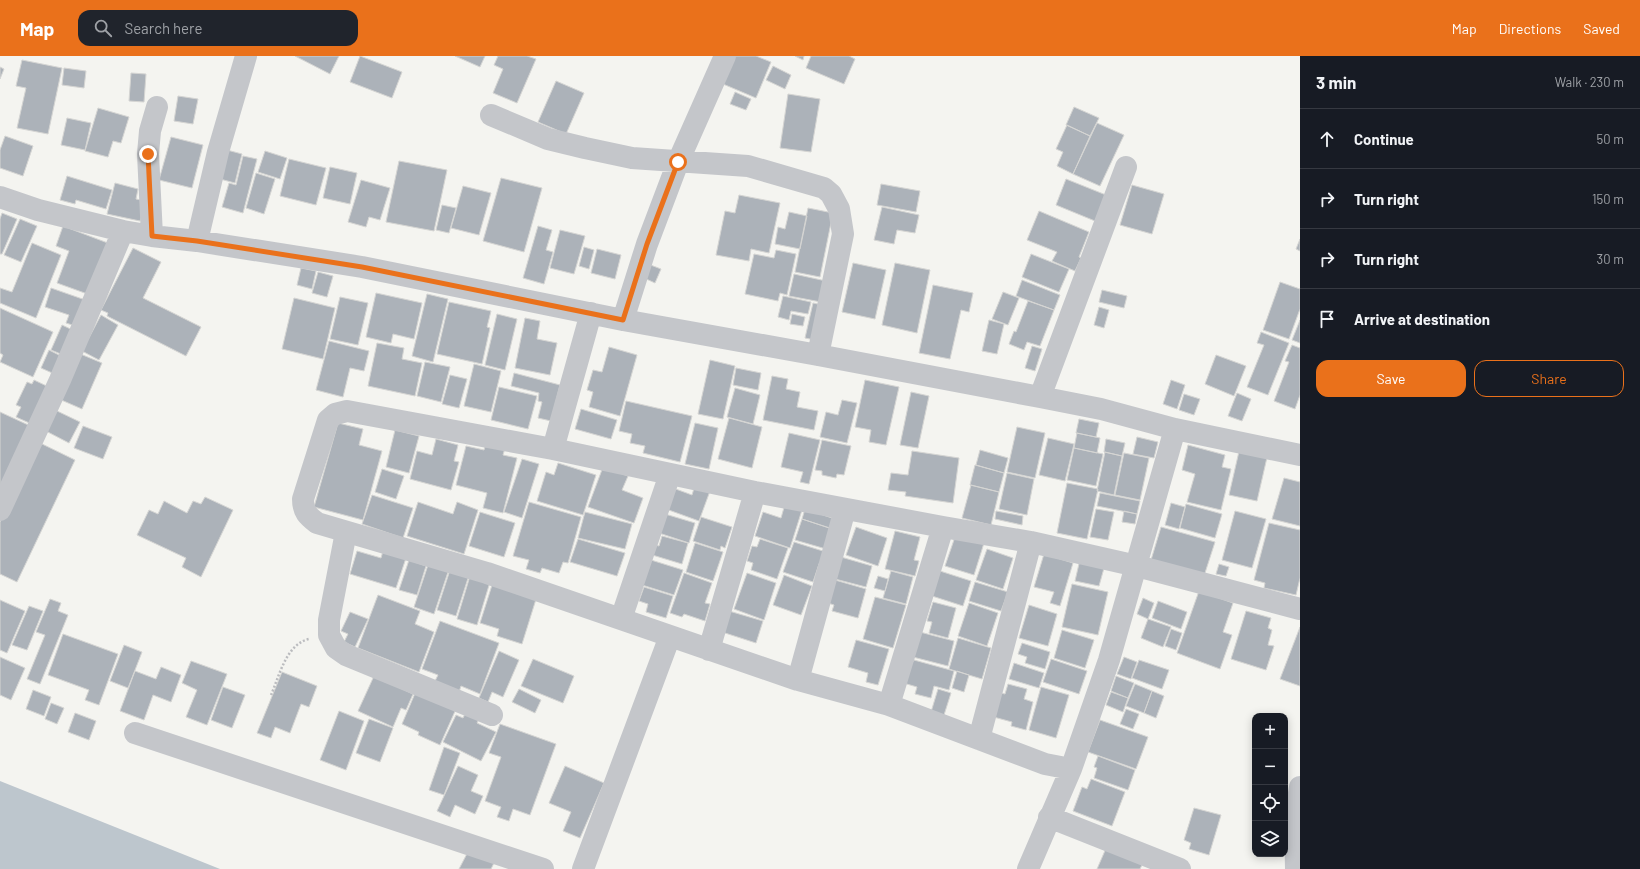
<!DOCTYPE html>
<html lang="en">
<head>
<meta charset="utf-8">
<style>
	body { margin:0; font-family:Barlow,sans-serif; background:#20242c; color:#f1f3f6 }
	.controls { position:absolute; right:12px; bottom:12px; display:grid; overflow:hidden; border-radius:8px; box-shadow:0 2px 10px #0003 }
	.controls button { width:36px; height:36px; display:grid; place-items:center; padding:0; border:0; border-bottom:1px solid #363941; background:#171b24; color:#f1f3f6; font:20px sans-serif }
	.stop { position:absolute; width:12px; height:12px; margin:-9px; border:3px solid #ea711b; border-radius:50%; background:#fff }
	.stop.end { background:#ea711b; border-color:#fff; box-shadow:0 1px 4px #0008 }
	.list { margin:0; padding:0; list-style:none }
	h2 { display:flex; justify-content:space-between; align-items:center; height:52px; margin:0; padding:0 16px; font-size:17px }
	h2 small { font-size:13px; font-weight:400; color:#9ea1a6 }
	.list li { display:grid; grid-template-columns:26px 1fr auto; gap:12px; align-items:center; box-sizing:border-box; height:60px; padding:0 16px; border-top:1px solid #363941 }
	.list b { display:block; font-size:15px; white-space:nowrap }
	.list em { font-size:13px; font-style:normal; color:#9ea1a6 }
	.actions { display:flex; gap:8px; padding:12px 16px }
	.actions a { flex:1; padding:9px 0; border:1px solid #ea711b; border-radius:12px; text-align:center; font-size:14px; color:#ea711b }
	.actions .main { background:#ea711b; color:#fff }
	.icon { flex:none; width:22px; height:22px; fill:none; stroke:currentColor; stroke-width:2; stroke-linecap:round; stroke-linejoin:round }
	.map { position:relative; flex:none; width:1300px; height:813px; overflow:hidden }
	header { display:flex; align-items:center; gap:24px; box-sizing:border-box; height:56px; padding:0 20px; background:#ea711b; color:#fff }
	header strong { font-size:19px }
	nav { display:flex; gap:22px; margin-inline-start:auto; font-size:14px }
	.search { width:280px; height:36px; background:#20242c; display:flex; align-items:center; gap:10px; box-sizing:border-box; padding:0 14px; border-radius:12px; color:#9ea1a6; font-size:15px }
	main { display:flex }
	aside { flex:1; background:#171b24 }
	.map>svg:first-child { display:block }
</style>
</head>
<body>
<header>
<strong>Map</strong>
<div class="search"><svg class="icon" aria-label="search" viewBox="0 0 24 24"><circle cx="10" cy="10" r="6"/><path d="M15 15l6 6"/></svg>Search here</div>
<nav><a>Map</a><a>Directions</a><a>Saved</a></nav>
</header>
<main>
<div class="map">
<svg width="1300" height="813" viewBox="0 0 1300 813">
	<rect width="100%" height="100%" fill="#f4f4f0"/>
	<path fill="#bdc6cd" d="M0 725 220 813H0Z"/>
	<path fill="#acb2b9" stroke="#d5d5d3" d="M295 0H339L330 18Z
		M360 0 402 16 392 42 350 26Z
		M455 0H485L480 11Z
		M498 0H527L536 3 517 47 493 37 503 13 494 9Z
		M735 0H756L771 6 756 42 723 28Z
		M795 0H804L803 4Z
		M811 0H849L855 3 844 28 806 12Z
		M22 4 62 12 48 78 17 72 26 32 16 30Z
		M773 10 791 19 785 33 766 24Z
		M0 11 4 13 0 23Z
		M64 12 86 15 84 32 62 29Z
		M131 17 146 18 144 46 129 45Z
		M556 25 584 37 566 78 538 66Z
		M735 36 751 43 746 54 730 48Z
		M788 38 820 43 811 96 780 92Z
		M178 40 198 43 193 68 174 65Z
		M1074 51 1099 62 1090 80 1066 69Z
		M98 52 129 61 121 87 113 85 108 101 85 95Z
		M67 62 91 67 85 94 61 89Z
		M1097 67 1124 79 1100 130 1073 118Z
		M1067 69 1090 80 1073 118 1057 110 1063 96 1056 93Z
		M5 80 33 90 23 120 0 112V94Z
		M171 81 203 89 192 132 159 124Z
		M227 94 242 98 235 127 220 123Z
		M265 95 287 102 280 123 258 116Z
		M243 100 257 103 243 157 222 151 229 127 236 129Z
		M289 103 326 112 316 149 280 140Z
		M399 105 447 114 434 175 386 166Z
		M330 111 357 117 350 148 323 142Z
		M256 117 275 123 264 158 246 152Z
		M67 120 112 134 106 153 76 144 75 148 60 144Z
		M501 122 542 132 524 196 483 185Z
		M1066 123 1106 139 1095 165 1056 149Z
		M361 124 390 132 380 164 369 161 366 171 348 166Z
		M115 127 138 133 136 143 146 145 140 165 107 158Z
		M881 128 920 135 916 156 877 149Z
		M1132 129 1164 138 1152 178 1120 169Z
		M463 130 491 137 479 179 451 172Z
		M739 139 780 147 769 197 751 193 749 205 716 199 725 155 735 157Z
		M442 149 456 152 449 177 436 174Z
		M882 151 919 159 915 177 897 174 894 188 874 184Z
		M808 152 833 157 820 221 795 216Z
		M1039 155 1089 176 1079 201 1081 202 1075 215 1052 205 1057 196 1027 184Z
		M789 156 807 160 800 193 775 188 778 171 785 173Z
		M2 157 17 163 2 198H0V163Z
		M20 163 37 170 21 206 4 199Z
		M63 170 113 189 93 240 57 227 69 195 56 190Z
		M538 170 552 174 546 194 553 196 544 228 523 222Z
		M560 174 585 180 574 218 550 212Z
		M1300 183V195L1296 193Z
		M32 187 61 199 36 262 0 247V232L12 236Z
		M584 191 594 194 589 213 579 210Z
		M133 192 161 206 143 242 201 271 186 300 107 260 108 257 101 254Z
		M597 193 621 199 615 223 591 217Z
		M776 194 796 198 787 239 780 237 778 245 745 238 754 198 774 202Z
		M1031 198 1069 213 1059 236 1022 221Z
		M853 207 886 214 875 263 842 256Z
		M895 207 930 214 917 277 882 269Z
		M648 208 661 213 655 227 642 221Z
		M301 212 316 215 312 233 297 229Z
		M318 216 333 220 327 241 312 237Z
		M794 218 826 225 821 246 789 240Z
		M1022 224 1060 239 1054 254 1016 240Z
		M1280 226 1300 233V253L1289 283 1263 274Z
		M933 229 973 237 969 256 961 254 950 303 919 297Z
		M51 232 91 246 82 272 66 267 69 259 45 251Z
		M1102 234 1127 240 1124 252 1099 246Z
		M1003 236 1019 242 1008 269 992 263Z
		M376 237 422 247 414 283 393 278 391 287 366 281Z
		M427 238 448 243 433 306 412 300Z
		M783 240 811 246 808 258 791 255 789 264 778 261Z
		M340 241 368 247 358 289 330 283Z
		M294 242 335 252 323 303 282 293Z
		M1028 245 1054 254 1040 290 1027 286 1024 294 1009 288 1014 275 1016 276Z
		M449 246 491 255 487 271 490 272 482 308 437 298Z
		M813 247 822 249 815 284 805 282Z
		M1099 251 1109 254 1104 272 1094 269Z
		M0 252 53 276 33 321 0 306 3 299 0 297Z
		M497 258 517 263 505 314 485 309Z
		M792 258 805 261 803 270 790 268Z
		M101 259 118 269 99 304 82 295Z
		M525 262 540 265 537 283 557 287 550 319 515 312Z
		M989 264 1004 268 997 298 982 295Z
		M1300 264V287L1292 284Z
		M62 269 79 277 68 301 51 294Z
		M1261 276 1289 287 1268 339 1247 331 1264 289 1257 287Z
		M329 285 369 295 364 315 350 312 343 341 316 334Z
		M377 287 404 292 402 303 422 307 415 340 368 330Z
		M1292 289 1300 292V339L1295 353 1274 345 1289 306 1285 305Z
		M1032 290 1042 293 1035 315 1025 312Z
		M609 291 637 299 620 360 589 351 593 336 587 334 593 314 602 316Z
		M49 294 67 303 59 320 41 312Z
		M78 297 102 307 82 353 59 343Z
		M1216 299 1246 310 1234 340 1205 328Z
		M710 304 735 310 723 363 698 358Z
		M425 306 450 311 441 346 417 340Z
		M474 308 501 315 491 356 464 350Z
		M736 312 761 317 758 334 733 329Z
		M514 317 560 329 551 365 538 362 542 346 538 345 539 337 511 330Z
		M450 319 467 323 459 352 442 348Z
		M772 320 788 323 786 333 800 336 797 351 818 355 814 374 763 364Z
		M34 324 55 334 36 370 16 361 21 351 16 349 27 326 32 328Z
		M865 324 899 331 886 389 869 386 871 374 855 371Z
		M1171 324 1185 329 1177 353 1163 348Z
		M499 331 537 340 528 373 491 364Z
		M735 332 760 339 753 368 727 361Z
		M911 336 929 340 918 392 900 389Z
		M1237 337 1251 343 1242 365 1228 360Z
		M1184 338 1200 343 1194 359 1179 354Z
		M842 344 857 347 847 387 820 381 826 356 838 359Z
		M626 345 692 360 680 406 643 397 645 390 630 387 632 378 619 375Z
		M581 353 617 364 611 383 575 373Z
		M55 354 80 366 69 387 44 374Z
		M0 356 37 373 0 450Z
		M729 362 762 371 752 412 718 403Z
		M1079 363 1099 367 1096 381 1076 377Z
		M338 367 363 373 359 389 382 395 363 464 314 451Z
		M695 367 718 372 709 413 685 408Z
		M83 370 112 381 103 403 74 392Z
		M1017 371 1045 377 1035 422 1007 416Z
		M395 374 419 380 409 417 386 411Z
		M789 377 820 384 809 428 800 426 803 416 781 411Z
		M1077 377 1100 382 1097 397 1074 392Z
		M1137 381 1158 386 1154 402 1133 398Z
		M1048 382 1074 388 1065 425 1039 419Z
		M436 383 458 389 454 405 459 406 451 434 410 423 417 395 432 399Z
		M1106 383 1125 387 1122 400 1104 396Z
		M822 384 851 390 844 419 837 418 836 422 822 419V415L815 414Z
		M38 386 75 404 17 526 0 518V466Z
		M486 387 505 392 503 399 517 402 503 457 483 452 487 437 456 429 466 390 484 394Z
		M1188 389 1225 399 1222 411 1231 413 1221 454 1187 446 1195 418 1182 414Z
		M1240 391 1268 397 1257 445 1229 439Z
		M1074 392 1103 398 1096 430 1067 424Z
		M980 394 1008 402 1004 417 976 409Z
		M912 395 959 402 953 447 905 440 906 436 888 434 891 417 908 419Z
		M1105 396 1122 400 1114 439 1097 435Z
		M1124 397 1149 402 1140 444 1115 439Z
		M522 403 539 408 522 462 504 456Z
		M558 407 596 419 583 459 537 445 546 416 554 419Z
		M975 409 1004 417 999 436 970 429Z
		M603 411 628 420 622 434 643 442 634 467 588 451Z
		M382 413 404 420 396 443 375 436Z
		M1007 417 1034 423 1027 459 999 453Z
		M1284 422 1300 426V470L1272 463Z
		M1067 427 1098 433 1087 483 1057 477Z
		M695 429 710 435 699 465 666 453 673 432 692 439Z
		M971 429 999 436 991 469 962 462Z
		M1100 437 1140 445 1137 458 1097 450Z
		M372 439 413 452 403 482 362 468Z
		M205 441 233 454 201 521 182 511 186 502 137 479 149 454 158 458 164 445 187 457 193 445 201 448Z
		M418 446 453 458 457 446 478 454 464 498 407 480Z
		M529 446 581 461 568 507 563 506 559 517 542 512 540 517 526 513 529 504 513 500Z
		M1171 447 1185 451 1179 473 1165 469Z
		M785 448 802 454 790 492 755 480 763 456 781 462Z
		M1186 448 1222 458 1215 482 1180 472Z
		M805 453 835 463 832 473 802 463Z
		M1096 453 1114 456 1108 484 1090 481Z
		M996 455 1023 460 1022 469 995 463Z
		M1124 455 1137 458 1135 468 1122 466Z
		M1235 455 1266 463 1252 512 1222 504Z
		M480 456 515 467 504 501 469 490Z
		M585 456 632 468 625 493 578 482Z
		M665 458 695 467 689 487 659 477Z
		M701 461 732 471 725 492 721 490 720 494 693 485Z
		M802 463 833 473 826 493 795 484Z
		M1269 467 1300 474V522L1296 539 1264 532 1265 527 1254 524Z
		M856 471 887 482 878 510 846 499Z
		M1161 471 1215 486 1204 520 1151 504Z
		M895 475 920 481 914 504 919 505 915 520 885 513Z
		M956 478 984 487 974 519 945 510Z
		M662 480 688 487 682 508 649 498 651 488 659 490Z
		M578 483 625 497 617 520 570 506Z
		M760 483 788 492 777 523 751 514 753 507 747 505 752 490 757 491Z
		M794 486 826 496 819 508 813 526 783 516Z
		M695 487 723 496 713 525 686 516Z
		M987 493 1013 502 1003 533 976 524Z
		M357 495 381 502 383 495 406 502 396 532 350 518Z
		M1044 498 1073 507 1060 550 1050 547 1054 536 1034 531Z
		M834 499 872 510 866 531 835 523Z
		M1081 499 1106 505 1099 530 1075 525Z
		M409 504 426 510 417 539 399 534Z
		M651 504 683 514 674 539 642 529Z
		M429 506 449 513 434 558 414 551Z
		M1219 508 1229 511 1226 520 1216 518Z
		M450 514 469 519 456 560 437 554Z
		M891 515 913 521 906 548 883 542Z
		M940 515 971 525 963 550 932 540Z
		M684 517 712 527 705 547 710 548 705 565 684 558 682 561 670 557Z
		M747 517 776 527 764 564 734 553Z
		M784 519 812 530 801 559 773 549Z
		M470 520 490 526 477 569 457 563Z
		M878 520 888 523 885 535 874 532Z
		M835 524 866 533 858 562 832 555 834 549 828 547Z
		M493 526 537 540 522 588 497 580 499 573 480 567Z
		M975 526 1008 536 1001 555 969 545Z
		M1072 528 1108 536 1098 579 1062 571Z
		M644 531 673 540 666 562 646 556 648 548 639 545Z
		M1199 535 1233 547 1223 576 1232 579 1220 613 1177 597Z
		M378 539 420 555 415 568 434 576 419 616 358 592Z
		M875 541 906 549 893 592 863 583Z
		M1143 542 1154 547 1148 563 1137 558Z
		M50 543 61 547 58 555 68 559 40 628 27 623 45 579 36 576Z
		M0 544 25 555 7 597 0 594Z
		M1158 545 1187 556 1181 573 1152 562Z
		M933 546 956 552 948 582 929 577 932 566 927 565Z
		M969 547 998 557 987 590 958 580Z
		M1029 549 1057 558 1048 590 1019 582Z
		M29 550 43 555 27 594 12 589Z
		M729 555 763 565 756 587 722 576Z
		M1246 555 1271 562 1268 572 1272 574 1268 589 1274 590 1266 614 1231 603Z
		M350 556 368 563 355 591 344 586 348 578 341 575Z
		M1148 563 1171 571 1163 591 1141 582Z
		M440 565 499 587 480 638 461 630 459 636 434 627 438 619 422 613Z
		M1300 571V630L1280 623Z
		M1171 573 1182 577 1176 594 1165 590Z
		M1062 574 1094 584 1085 612 1054 602Z
		M916 575 954 585 948 610 909 600Z
		M63 578 118 598 99 649 85 644 89 634 48 619Z
		M958 582 991 592 982 623 949 613Z
		M856 584 889 593 878 629 866 626 868 617 848 611Z
		M1022 587 1050 596 1045 613 1025 607 1027 601 1018 598Z
		M124 589 142 596 128 632 110 625Z
		M499 595 519 604 503 641 492 636 488 646 479 642Z
		M0 601 25 612 11 644 0 639Z
		M1124 601 1137 606 1131 623 1117 618Z
		M533 603 574 620 563 647 521 630Z
		M1051 603 1087 615 1079 638 1043 626Z
		M914 604 954 615 949 634 934 630 931 642 915 638 917 631 900 626Z
		M1139 604 1169 614 1162 633 1132 622Z
		M191 605 227 618 207 669 186 661 197 634 182 627Z
		M1014 607 1044 617 1039 632 1009 623Z
		M161 611 181 619 171 646 153 639 144 664 120 655 135 615 156 623Z
		M957 615 969 619 964 636 952 632Z
		M282 616 317 630 309 651 301 648 290 677 275 671 271 682 257 677Z
		M374 620 413 638 406 654 401 652 393 671 358 655Z
		M1116 620 1134 627 1128 642 1111 635Z
		M1008 628 1027 633 1024 643 1033 646 1026 674 1011 670 1012 666 990 660 997 636 1005 638Z
		M1135 628 1152 635 1144 657 1126 650Z
		M223 631 245 639 232 672 211 664Z
		M1041 631 1069 639 1056 682 1029 674Z
		M519 633 541 644 535 657 512 646Z
		M938 633 951 637 944 659 931 656Z
		M33 634 51 641 44 660 26 653Z
		M416 635 456 653 440 689 418 679 419 676 402 668Z
		M1152 635 1164 640 1156 662 1144 657Z
		M1111 636 1128 642 1123 656 1106 649Z
		M51 647 64 652 57 668 45 663Z
		M1126 653 1139 658 1133 673 1120 668Z
		M467 654 480 661 477 667 496 676 481 705 443 686 456 659 463 662Z
		M339 655 364 665 346 714 320 704Z
		M75 657 96 665 89 684 68 676Z
		M369 663 393 672 380 706 356 697Z
		M1100 664 1148 681 1136 713 1088 696Z
		M500 668 556 688 530 759 513 753 509 765 497 761 501 751 485 745 501 701 489 697Z
		M444 691 460 697 444 739 429 734Z
		M1098 700 1135 714 1128 734 1094 722 1097 712 1094 711Z
		M458 710 478 719 471 735 483 740 475 758 455 749 450 761 437 755Z
		M565 710 604 727 580 782 563 775 571 756 549 747Z
		M1091 723 1125 736 1112 770 1073 755 1082 731 1087 733Z
		M1194 752 1221 759 1209 799 1189 793 1191 787 1184 784Z
		M471 790 496 803 491 813H459Z
		M1107 790 1144 805 1140 813H1097Z"/>
	<g fill="none" stroke-linecap="round" stroke-linejoin="round">
		<path stroke="#bbbcbf" stroke-width="2.5" stroke-dasharray="2 2" stroke-linecap="butt" d="M271 639C279 621 286 588 309 583"/>
		<path stroke="#c4c6ca" stroke-width="22" d="M491 59 548 83 585 92 632 102 748 110 824 132 831 138 839 153 843 178 818 299
			M0 141 38 154 123 175 152 180 197 185 362 211 623 264 818 299 1040 341 1101 353 1175 373 1300 399
			M152 180 148 98 150 75 157 51
			M197 185 218 96 246 0
			M623 264 647 188 678 106 725 0
			M1040 341 1126 111
			M553 393 591 257
			M0 454 60 324 123 175
			M346 476 329 564V579L336 592 346 599 492 659
			M621 563 670 418
			M709 594 755 436
			M798 624 845 453
			M889 649 943 471
			M135 677 543 813
			M979 683 1031 486
			M1071 713 1045 708 889 649 798 624 487 517 317 467C308 460 303 456 303 443L328 364 335 358 347 355 553 393 755 436 943 471 1031 486 1137 510 1300 553
			M1049 761 1180 813
			M583 813 670 580
			M1028 813 1071 713 1109 604 1175 373
			M1296 813 1295 762 1300 731"/>
	</g>
	<g fill="none" stroke-linecap="round" stroke-linejoin="round">
		<path stroke="#ea711b" stroke-width="5" d="M148 98 152 180 197 185 362 211 623 264 647 188 678 106"/>
	</g>
</svg>
<div class="controls">
<button>+</button>
<button>−</button>
<button><svg class="icon" aria-label="locate" viewBox="0 0 24 24"><circle cx="12" cy="12" r="6"/><path d="M12 2v4M12 18v4M2 12h4M18 12h4"/></svg></button>
<button><svg class="icon" aria-label="layers" viewBox="0 0 24 24"><path d="M12 4l9 5-9 5-9-5zM3 14l9 5 9-5"/></svg></button>
</div>
<div class="stop" style="left:678px;top:106px"></div>
<div class="stop end" style="left:148px;top:98px"></div>
</div>
<aside>
<h2>3 min<small>Walk · 230 m</small></h2>
<ul class="list">
<li><svg class="icon" aria-label="ahead" viewBox="0 0 24 24"><path d="M12 20V5M6 11l6-6 6 6"/></svg><div><b>Continue</b></div><em>50 m</em></li>
<li><svg class="icon" aria-label="right" viewBox="0 0 24 24"><path d="M7 20v-9h11M14 6l5 5-5 5"/></svg><div><b>Turn right</b></div><em>150 m</em></li>
<li><svg class="icon" aria-label="right" viewBox="0 0 24 24"><path d="M7 20v-9h11M14 6l5 5-5 5"/></svg><div><b>Turn right</b></div><em>30 m</em></li>
<li><svg class="icon" aria-label="arrive" viewBox="0 0 24 24"><path d="M6 21V4h12l-3 4 3 4H6"/></svg><div><b>Arrive at destination</b></div></li>
</ul>
<div class="actions"><a class="main">Save</a><a>Share</a></div>
</aside>
</main>
</body>
</html>
